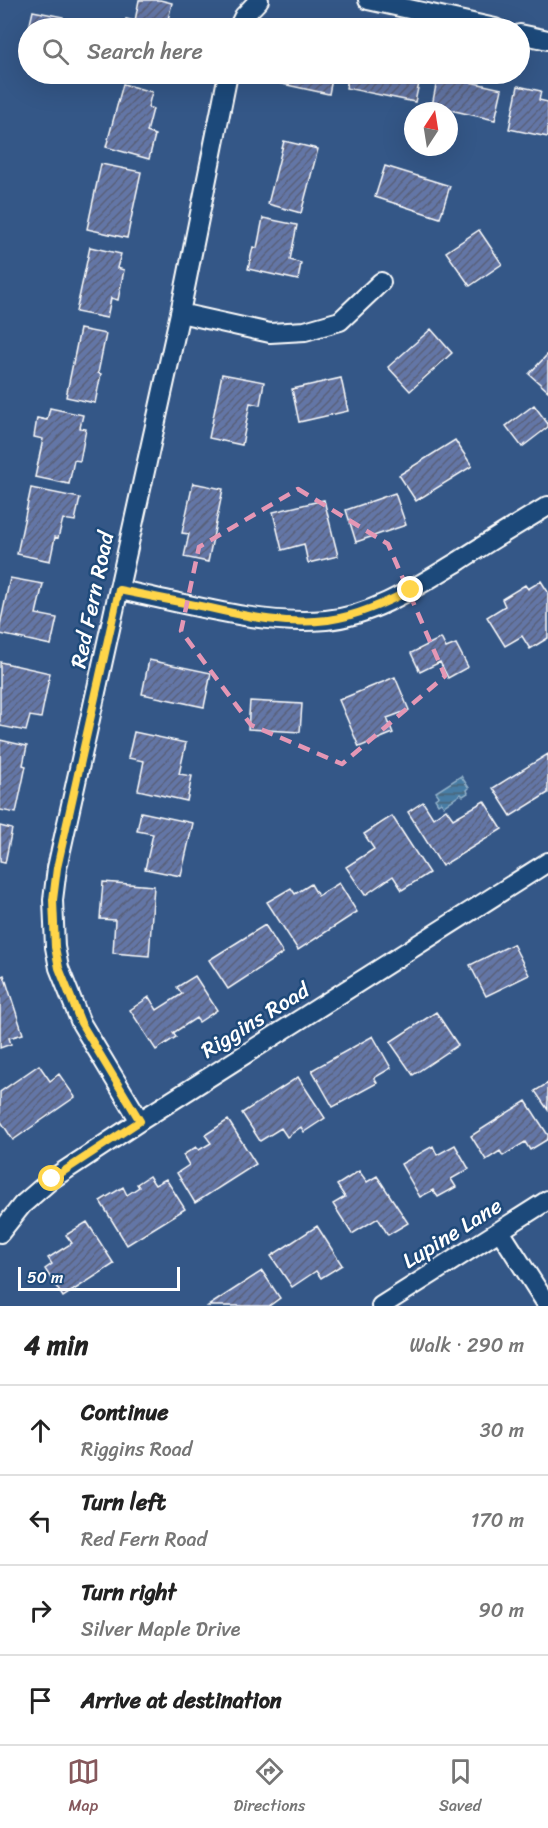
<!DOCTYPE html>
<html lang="en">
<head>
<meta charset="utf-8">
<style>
	body { margin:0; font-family:Sriracha,sans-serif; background:#f2f2f2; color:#222 }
	.compass { position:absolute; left:404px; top:102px; width:54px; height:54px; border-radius:50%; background:#fff; box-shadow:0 6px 24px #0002; rotate:12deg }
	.scale { position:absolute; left:18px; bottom:15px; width:162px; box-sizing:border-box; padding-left:6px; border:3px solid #fff; border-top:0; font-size:16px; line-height:21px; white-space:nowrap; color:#fff; -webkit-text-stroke:4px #1f4a7a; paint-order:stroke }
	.stop { position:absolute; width:18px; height:18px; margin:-14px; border:4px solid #ffd54a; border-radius:50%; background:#fff }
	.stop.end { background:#ffd54a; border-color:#fff; box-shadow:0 2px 6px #0008 }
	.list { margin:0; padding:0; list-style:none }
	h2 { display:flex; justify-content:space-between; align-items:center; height:78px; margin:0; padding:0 24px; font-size:26px }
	h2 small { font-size:20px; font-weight:400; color:#767676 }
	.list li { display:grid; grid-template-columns:39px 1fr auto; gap:18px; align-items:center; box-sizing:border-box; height:90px; padding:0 24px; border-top:2px solid #e0e0e0 }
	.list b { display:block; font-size:22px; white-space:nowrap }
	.list p { margin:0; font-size:20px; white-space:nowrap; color:#767676 }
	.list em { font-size:20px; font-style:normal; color:#767676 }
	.icon { flex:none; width:33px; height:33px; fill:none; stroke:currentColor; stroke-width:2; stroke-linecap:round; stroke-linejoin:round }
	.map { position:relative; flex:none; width:548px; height:1306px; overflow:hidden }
	.search { position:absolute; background:#fff; box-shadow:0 6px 24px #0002; left:18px; right:18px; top:18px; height:66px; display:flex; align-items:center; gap:15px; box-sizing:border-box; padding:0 21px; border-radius:33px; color:#767676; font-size:22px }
	.sheet { height:438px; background:#fff }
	nav { display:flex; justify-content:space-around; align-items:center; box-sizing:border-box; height:84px; border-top:2px solid #e0e0e0; background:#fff; font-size:16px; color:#767676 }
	nav a { display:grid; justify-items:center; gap:3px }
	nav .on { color:#85585c }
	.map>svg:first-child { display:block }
</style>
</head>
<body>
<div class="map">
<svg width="548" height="1306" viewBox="0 0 548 1306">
	<defs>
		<pattern id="water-rules" width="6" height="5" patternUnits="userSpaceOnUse" patternTransform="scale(1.5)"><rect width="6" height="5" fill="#477ca4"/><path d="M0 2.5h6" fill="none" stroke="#4a6478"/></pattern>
		<pattern id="building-hatch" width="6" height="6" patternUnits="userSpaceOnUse" patternTransform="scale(1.5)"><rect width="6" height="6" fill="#6476a6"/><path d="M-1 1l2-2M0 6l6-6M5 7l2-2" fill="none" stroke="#586179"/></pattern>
	</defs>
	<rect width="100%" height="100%" fill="#345787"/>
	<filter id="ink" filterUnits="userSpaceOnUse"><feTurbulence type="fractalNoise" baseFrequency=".0167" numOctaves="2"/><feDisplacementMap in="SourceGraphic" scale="12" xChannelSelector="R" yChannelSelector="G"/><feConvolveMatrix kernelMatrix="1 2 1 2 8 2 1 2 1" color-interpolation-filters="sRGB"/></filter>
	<g filter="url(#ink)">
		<path fill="url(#water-rules)" stroke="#91b0c8" stroke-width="1.5" d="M461 776 469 788 467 790 468 793 463 796 461 794 444 806 441 802 438 804 435 799 439 796 436 792Z"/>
		<path fill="url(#building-hatch)" stroke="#fff" stroke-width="1.5" d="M139 0H160L172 3 166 28H124L126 19 135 21Z
			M33 11 63 17 61 27 67 28H29Z
			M275 74H333L329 94 273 82Z
			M349 74H421L415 102 346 88Z
			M438 75 502 89 495 120 432 106Z
			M123 84 152 92 148 107 153 109 147 132 155 135 149 159 106 147Z
			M518 86 541 91 539 100 548 102V137L509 129Z
			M284 141 318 149 301 213 268 204Z
			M101 164 141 172 127 238 87 229Z
			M385 166 450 186 440 218 375 197Z
			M263 218 297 225 290 260 301 263 298 280 248 269 253 247 257 248Z
			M479 230 502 264 470 286 446 252Z
			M90 247 121 254 117 268 124 270 118 300 111 298 107 318 76 312Z
			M80 329 106 334 98 373 101 374 95 403 66 397Z
			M431 329 452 353 410 391 388 367Z
			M548 354V391L529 374Z
			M222 374 264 382 260 405 250 403 242 445 209 438Z
			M341 378 348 411 299 422 292 389Z
			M534 405 548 424V427L522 447 506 426Z
			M50 408 83 415 80 428 86 429 80 461 74 460 69 484 35 477 43 439 34 437 37 418 47 420Z
			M455 440 472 466 416 501 399 475Z
			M193 483 223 489 208 562 184 557 189 534 182 533Z
			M31 488 80 498 75 521 63 519 58 538 55 537 50 561 17 554Z
			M395 493 406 525 356 542 346 510Z
			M324 500 338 556 308 563 304 544 282 550 273 512Z
			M10 578 43 584 36 614 57 618 51 645 0 634V625Z
			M541 581 548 592V638L530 649 522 636 505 646 487 617 505 606 502 599 525 585 528 589Z
			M441 638 446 648 456 644 468 667 448 678 440 662 420 672 411 653Z
			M149 660 211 673 204 707 142 694Z
			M0 662 50 673 41 718 30 716 26 731 0 726Z
			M395 677 409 710 387 718 393 733 359 747 339 700Z
			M250 701 302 704 300 732 248 729Z
			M134 732 186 743 179 774 192 776 187 801 138 790 144 761 128 758Z
			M0 740 27 746 23 765 26 766 16 813 0 810Z
			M548 754V793L511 816 493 788Z
			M484 801 502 829 442 866 408 812 423 802 433 818 446 809 453 819Z
			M141 812 193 823 181 876 145 869 153 834 137 831Z
			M392 816 429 873 402 890 393 876 365 895 346 867 374 849 364 834Z
			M0 826 12 829 5 863 0 862Z
			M103 882 154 886 149 956 113 953 115 920 100 919Z
			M339 883 357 912 298 950 267 902 291 888 295 894 311 884 318 896Z
			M265 925 283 953 228 989 209 960Z
			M513 944 529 975 486 996 470 965Z
			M4 975 23 1034 9 1038 11 1044 0 1048V977Z
			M195 976 217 1010 199 1022 196 1018 173 1033 176 1037 156 1050 130 1010 149 997 157 1010 182 994 177 987Z
			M436 1012 458 1045 413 1075 390 1042Z
			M373 1036 391 1068 374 1078 377 1083 333 1107 312 1070Z
			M39 1065 50 1081 59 1074 75 1097 13 1140 0 1120V1092Z
			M298 1077 325 1118 304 1132 301 1127 287 1137 281 1128 260 1141 242 1113Z
			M548 1083V1110L535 1091Z
			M526 1101 548 1135V1139L530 1150 525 1142 503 1156 500 1151 486 1160 471 1136Z
			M228 1120 256 1164 195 1203 177 1173 189 1165 183 1155 196 1147 199 1150 211 1143 205 1135Z
			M455 1145 469 1169 451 1179 456 1187 438 1197 433 1190 420 1197 401 1164 433 1146 437 1155Z
			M359 1171 367 1182 377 1176 408 1223 388 1235 378 1218 352 1234 333 1204 345 1197 337 1185Z
			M149 1176 155 1185 166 1179 185 1209 127 1245 100 1201 123 1187 127 1195 139 1187 137 1184Z
			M87 1222 114 1264 63 1297 45 1269 52 1264 48 1258 72 1243 66 1235Z
			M317 1226 342 1265 321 1278 316 1271 292 1287 271 1256Z
			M262 1271 280 1298 269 1306H208Z"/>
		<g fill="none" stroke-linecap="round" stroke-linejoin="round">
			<defs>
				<path id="street" d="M368 0 495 28
					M238 28 244 16 259 0
					M520 34 548 40
					M180 313 270 333 305 331 340 321 381 282
					M119 590C185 603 259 626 326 620 374 616 419 585 459 561 488 542 518 524 548 506
					M140 1121 81 1023 59 968 55 947 53 900 57 868 180 313 228 74
					M500 1231 548 1306
					M0 1233 22 1205 52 1179 140 1121 548 862
					M381 1306 548 1200"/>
			</defs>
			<use href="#street" stroke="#fff" stroke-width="22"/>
			<use href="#street" stroke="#1f4a7a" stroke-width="18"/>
		</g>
	</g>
	<g fill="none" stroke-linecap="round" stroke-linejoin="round" filter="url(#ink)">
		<path stroke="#ffd54a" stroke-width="8" d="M52 1179 140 1121 81 1023 59 968 55 947 53 900 57 868 119 590C149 596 179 602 210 608 248 617 289 625 328 620 357 616 385 603 411 590"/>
	</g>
	<path fill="none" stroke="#e497b5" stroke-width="4.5" stroke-dasharray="12 8" stroke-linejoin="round" d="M298 489 388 544 445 676 342 764 251 725 181 631 199 547Z"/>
	<g text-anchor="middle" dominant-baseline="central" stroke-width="5" stroke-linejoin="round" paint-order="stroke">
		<g font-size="22" fill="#fff" stroke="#1f4a7a">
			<text transform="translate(92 600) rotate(-78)">Red Fern Road</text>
			<text transform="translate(255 1020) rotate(-32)">Riggins Road</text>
			<text transform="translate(452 1233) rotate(-32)">Lupine Lane</text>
		</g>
	</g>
</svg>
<svg class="compass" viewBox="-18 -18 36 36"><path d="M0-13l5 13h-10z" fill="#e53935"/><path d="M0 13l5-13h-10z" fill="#767676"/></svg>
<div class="scale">50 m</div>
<div class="stop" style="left:52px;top:1179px"></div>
<div class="stop end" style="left:411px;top:590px"></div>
<div class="search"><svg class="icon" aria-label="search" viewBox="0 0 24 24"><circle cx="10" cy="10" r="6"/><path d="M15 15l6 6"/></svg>Search here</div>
</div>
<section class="sheet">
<h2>4 min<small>Walk · 290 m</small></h2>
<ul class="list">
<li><svg class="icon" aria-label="ahead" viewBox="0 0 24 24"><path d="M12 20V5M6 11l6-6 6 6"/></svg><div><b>Continue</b><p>Riggins Road</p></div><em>30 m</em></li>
<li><svg class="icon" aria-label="left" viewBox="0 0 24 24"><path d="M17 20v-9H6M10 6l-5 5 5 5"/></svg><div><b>Turn left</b><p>Red Fern Road</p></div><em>170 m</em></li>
<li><svg class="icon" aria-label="right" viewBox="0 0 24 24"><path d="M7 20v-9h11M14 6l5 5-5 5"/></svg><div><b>Turn right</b><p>Silver Maple Drive</p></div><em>90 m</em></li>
<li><svg class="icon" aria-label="arrive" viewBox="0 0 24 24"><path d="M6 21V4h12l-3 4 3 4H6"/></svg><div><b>Arrive at destination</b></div></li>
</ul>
</section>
<nav>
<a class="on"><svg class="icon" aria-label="map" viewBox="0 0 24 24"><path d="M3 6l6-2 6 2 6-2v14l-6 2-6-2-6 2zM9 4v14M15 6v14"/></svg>Map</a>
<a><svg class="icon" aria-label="directions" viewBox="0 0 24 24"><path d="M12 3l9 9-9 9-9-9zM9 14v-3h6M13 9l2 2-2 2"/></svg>Directions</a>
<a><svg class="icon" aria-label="saved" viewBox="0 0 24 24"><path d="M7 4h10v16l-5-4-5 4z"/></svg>Saved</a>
</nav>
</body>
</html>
